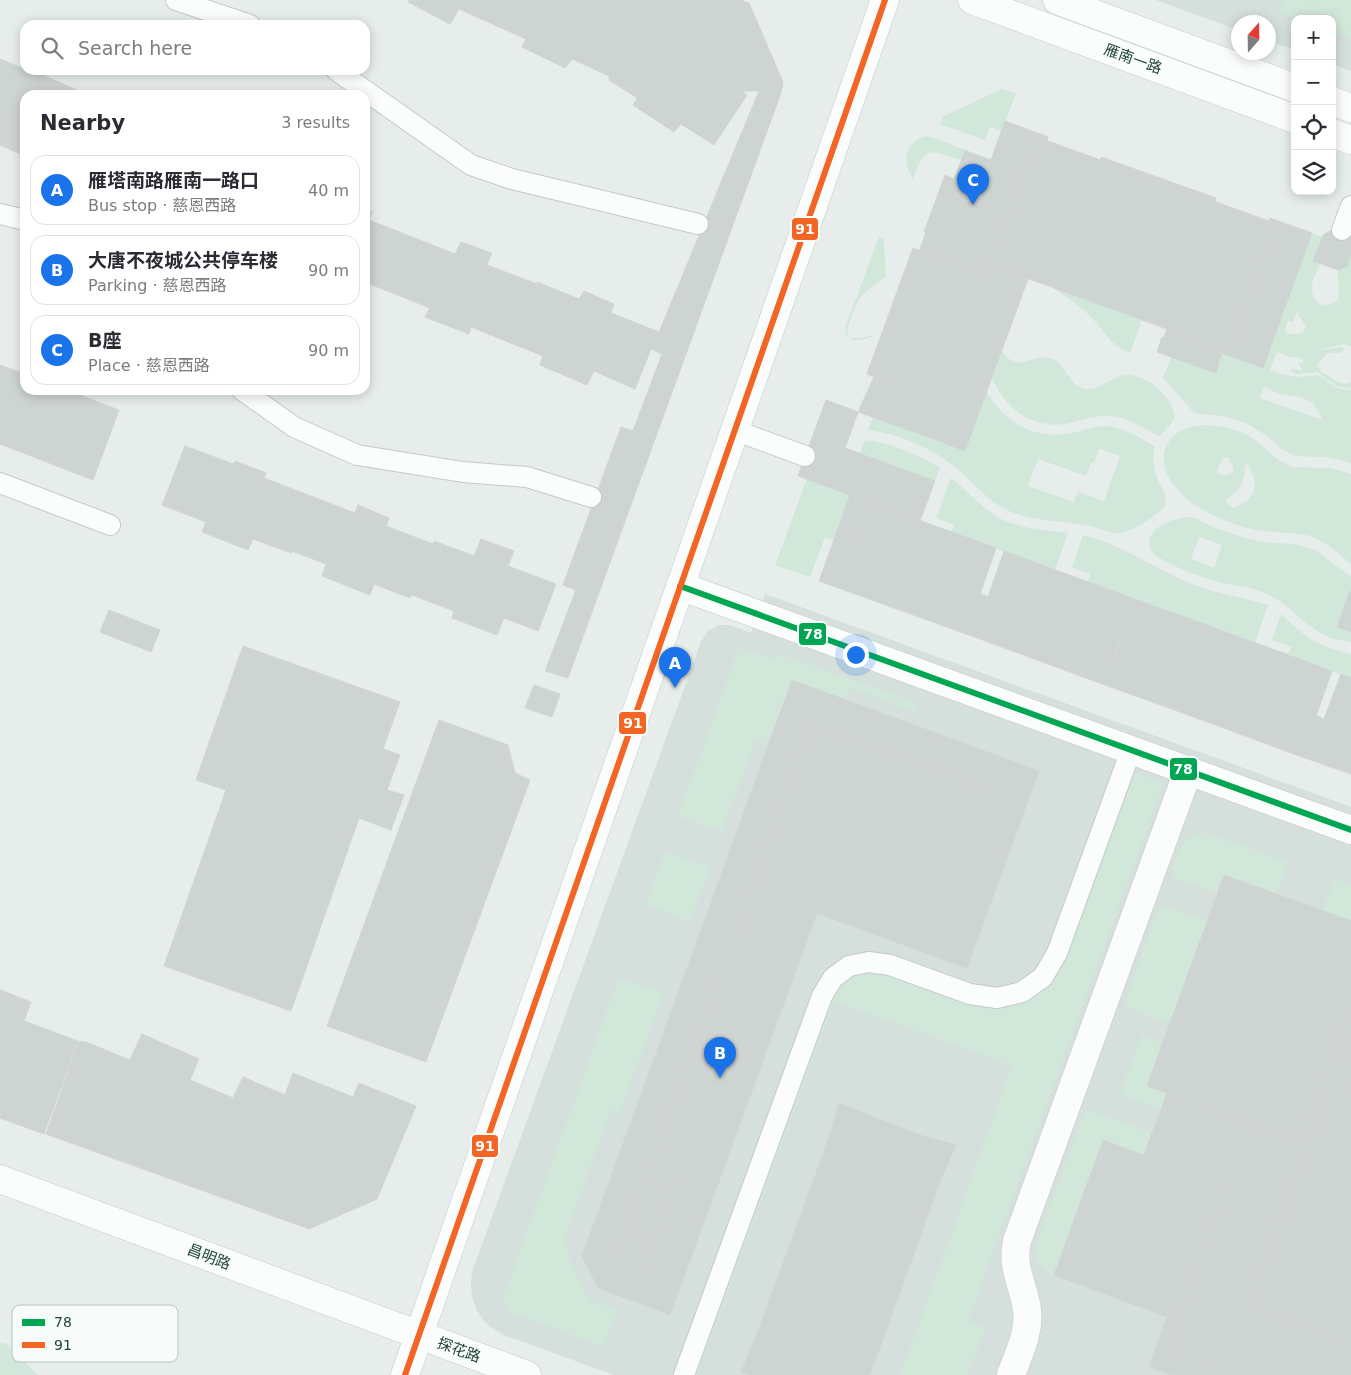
<!DOCTYPE html>
<html lang="en">
<head>
<meta charset="utf-8">
<style>
	body { margin:0; font-family:"DejaVu Sans","Noto Sans SC",sans-serif; background:#f7f7f7; color:#2b2b33 }
	.controls { position:absolute; right:15px; top:15px; display:grid; overflow:hidden; border-radius:10px; box-shadow:0 2px 12px #0003 }
	.controls button { width:45px; height:45px; display:grid; place-items:center; padding:0; border:0; border-bottom:1px solid #e1e1e2; background:#fff; color:#2b2b33; font:25px sans-serif }
	.compass { position:absolute; left:1231px; top:15px; width:45px; height:45px; border-radius:50%; background:#fff; box-shadow:0 2px 12px #0003; rotate:20deg }
	.you { position:absolute; left:855px; top:654px; width:18px; height:18px; margin:-12px; border:4px solid #fff; border-radius:50%; background:#1a73e8; box-shadow:0 0 0 8px #1a73e833 }
	.badge { display:grid; place-items:center; width:32px; height:32px; border-radius:50%; background:#1a73e8; color:#fff; font-size:16px; font-weight:700 }
	.pin { position:absolute; translate:-50% -41px; filter:drop-shadow(0 1px 2px #0008) }
	.pin::after { content:''; position:absolute; top:26px; width:18px; height:15px; background:inherit; clip-path:polygon(0 0,100% 0,50% 100%) }
	.list { margin:0; padding:0; list-style:none }
	h2 { display:flex; justify-content:space-between; align-items:center; height:65px; margin:0; padding:0 20px; font-size:21px }
	h2 small { font-size:16px; font-weight:400; color:#7c7c81 }
	.list li { display:grid; grid-template-columns:32px 1fr auto; gap:15px; align-items:center; box-sizing:border-box; height:70px; margin:0 10px 10px; padding:0 10px; border:1px solid #e1e1e2; border-radius:15px }
	.list b { display:block; font-size:19px; white-space:nowrap }
	.list p { margin:0; font-size:16px; white-space:nowrap; color:#7c7c81 }
	.list em { font-size:16px; font-style:normal; color:#7c7c81 }
	.icon { flex:none; width:28px; height:28px; fill:none; stroke:currentColor; stroke-width:2; stroke-linecap:round; stroke-linejoin:round }
	.map { position:relative; flex:none; width:1351px; height:1375px; overflow:hidden }
	.search { position:absolute; background:#fff; box-shadow:0 2px 12px #0003; left:20px; top:20px; width:350px; height:55px; display:flex; align-items:center; gap:12px; box-sizing:border-box; padding:0 18px; border-radius:15px; color:#7c7c81; font-size:19px }
	.panel { position:absolute; background:#fff; box-shadow:0 2px 12px #0003; left:20px; top:90px; width:350px; height:305px; border-radius:15px }
	.map>svg:first-child { display:block }
</style>
</head>
<body>
<div class="map">
<svg width="1351" height="1375" viewBox="0 0 1351 1375">
	<rect width="100%" height="100%" fill="#e7edeb"/>
	<path fill="#d5dfdb" d="M1156 0H1351V71L1332 64V19H1295V50L1269 41 1268 22H1238V30Z
		M765 594 1351 807V1375H614L504 1335 489 1326 482 1318 477 1310 472 1297 471 1284 472 1272 701 642 708 631 719 625H729L751 633Z"/>
	<path fill="#d0e7d9" fill-rule="evenodd" d="M1283 0H1351V39L1332 32V19H1297L1279 12Z
		M1002 89 1016 94 1001 131 990 127 985 140 940 124 942 117Z
		M925 136 933 138 991 159 965 151 961 160C929 149 925 145 913 179 902 161 904 144 925 136Z
		M1312 233 1322 237 1313 261 1320 264C1317 272 1310 283 1312 291 1314 307 1330 309 1339 298L1338 270 1347 266 1351 254V347L1345 344 1321 349V350L1341 347 1346 349 1339 353H1327L1320 362H1319L1318 365H1316V367L1321 368 1320 371 1336 381 1347 384 1351 382V388L1337 386 1317 372 1295 374 1290 369 1303 370 1298 363H1303L1302 358 1289 357 1277 352 1270 370 1280 374 1296 377 1318 375 1339 389 1351 390V463L1326 457 1294 456 1280 448 1267 436 1248 424 1222 416 1194 413 1169 384 1163 378 1171 357 1216 373 1221 359 1220 358 1222 353 1263 367ZM1298 310 1299 316 1306 327C1302 336 1292 336 1284 331L1288 321 1293 322ZM1264 386C1286 403 1313 387 1322 420L1260 398Z
		M879 237 884 239 886 277C859 293 854 304 847 332L849 337C858 340 866 337 875 334 870 339 859 341 852 340L846 335 845 328Z
		M1052 287 1142 320 1130 353C1111 346 1104 330 1090 316 1078 305 1066 296 1052 287Z
		M1002 351C1019 375 1030 353 1050 358 1067 363 1069 389 1087 389 1101 390 1110 378 1123 375 1145 372 1174 397 1175 419L1159 437C1144 428 1128 417 1109 416 1093 415 1080 421 1064 424 1030 429 1005 407 992 378Z
		M987 392C1005 423 1034 440 1071 433 1082 431 1093 426 1105 426 1124 427 1140 437 1155 447 1152 457 1153 466 1156 475 1160 488 1170 495 1163 509 1151 518 1135 530 1120 533 1111 534 1103 529 1094 527 1065 520 1031 523 1005 509 988 500 975 485 961 472 934 449 904 435 868 430L873 417 965 451ZM1099 449 1120 456 1104 501 1078 492 1074 502 1028 486 1038 459 1086 476 1091 463H1094Z
		M1207 425 1226 427 1244 433 1257 441 1277 459 1292 467 1330 468 1351 474V564C1339 553 1325 542 1310 536 1295 532 1280 533 1264 531 1232 527 1183 507 1168 476 1162 464 1162 450 1170 440 1179 428 1193 426 1207 425ZM1224 458H1229L1233 468V472C1228 476 1222 476 1217 472L1218 467ZM1246 463C1261 481 1256 503 1232 508L1227 503 1226 499C1243 489 1243 481 1246 463Z
		M865 440C892 443 917 454 940 468L935 481 860 453Z
		M951 478C968 491 983 510 1003 520 1023 529 1046 530 1068 533L1055 570 933 526 952 531 955 525 936 518Z
		M807 479 850 495 834 540 825 537 810 577 775 565Z
		M1187 517 1196 518 1212 527 1245 538 1271 543 1295 544 1315 550 1351 577V642C1341 640 1331 639 1322 634 1302 623 1288 603 1267 594 1251 586 1232 586 1215 581 1202 578 1162 562 1153 553 1148 547 1148 538 1153 532 1161 523 1176 518 1187 517ZM1199 537 1222 545 1214 568 1191 559Z
		M1083 535C1124 545 1156 570 1195 585 1218 595 1244 597 1268 605L1255 643 1069 575 1088 581 1090 574 1072 567Z
		M1281 614C1306 638 1317 646 1351 654V678L1269 648 1288 653 1291 647 1272 640Z
		M739 647 775 660 778 653 917 703 914 711 851 688 846 700 792 681 768 744 756 740 722 832 678 816Z
		M1134 772 1164 783 968 1321 985 1328 968 1375H900L1012 1066 834 1001 697 1375H695L832 996C844 977 861 970 883 973 901 979 920 986 938 993 952 998 967 1005 982 1007 1016 1012 1046 993 1063 965Z
		M1203 833 1210 834 1288 862 1277 894H1217L1175 879 1172 870C1178 853 1182 835 1203 833Z
		M665 851 710 867 690 922 645 905Z
		M1334 879 1351 885V921L1322 911Z
		M1163 906H1167L1208 921 1170 1024 1130 1009 1127 1007 1125 1001 1157 911Z
		M619 977 664 993 620 1113 611 1110 563 1243 571 1247 568 1256 589 1300 617 1310 604 1347 511 1313C505 1307 503 1302 504 1294Z
		M1141 1035 1163 1043 1147 1086 1167 1093 1161 1109 1120 1094Z
		M1093 1111 1152 1133 1144 1155 1103 1141 1054 1275C1041 1269 1034 1261 1035 1246L1083 1115 1087 1112Z
		M0 1343H5L38 1375H0Z"/>
	<path fill="#ced4d2" stroke="#d0d6d4" d="M408 0H741L749 3 783 82 781 93 568 678 545 671 576 590 563 585 621 427 633 431 662 354 651 349 635 389 594 371 587 385 540 365 543 356 471 327 469 334 425 317 430 308 365 282V209L372 212 369 220 455 254 461 242 492 253 487 265 537 284V282L579 299 584 291 614 304 611 313 659 332 759 91H741L747 95 714 145 681 124 674 132 633 105 637 99 636 97 609 80V76L572 59 565 68 522 47 526 39 459 9 450 24 408 2Z
		M0 59 36 74V72L88 95H25V156L0 145Z
		M1005 121 1048 137 1047 140 1037 137 991 265 993 266 990 276 920 250 926 232H924L945 175 954 179 965 151 991 160Z
		M1037 137 1277 224 1230 352 991 265Z
		M1101 157 1216 198 1215 202 1100 160Z
		M1270 218 1312 233 1263 368 1222 353 1223 349 1230 352 1277 224 1269 221Z
		M1332 230 1348 235 1351 238V254L1347 266 1338 270 1313 261 1323 235Z
		M913 248 994 277 948 404 867 374Z
		M993 266 1028 279 965 451 931 438 944 402 948 404 994 277 990 276Z
		M1167 329 1223 349 1216 373 1157 352 1162 337 1164 338Z
		M0 365 25 374V390H66L119 410 93 480 0 444Z
		M874 377 944 402 931 438 858 412Z
		M826 400 858 412 845 448 935 481 920 521 798 476Z
		M185 446 233 464 235 461 266 473 264 478 355 513 358 505 389 518 386 526 433 544 434 541 474 556 481 539 514 551 508 566 556 584 538 631 504 618 497 635 452 618 454 611 412 595 410 598 374 584 370 595 322 576 326 564 292 551 291 553 253 539 248 550 202 532 206 522 162 505Z
		M850 495 869 502 853 547 848 546 833 586 819 581Z
		M869 502 996 548 980 594 984 595 969 635 833 586 848 546 853 547Z
		M1004 551 1132 598 1116 643 1119 644 1105 685 969 635 984 595 988 597Z
		M1350 591 1351 592V632L1337 627Z
		M1132 598 1204 624 1188 669 1184 668 1169 708 1105 685 1120 645 1116 643Z
		M109 610 160 630 151 652 100 632Z
		M1204 624 1332 671 1316 716 1320 717 1305 758 1169 708 1184 668 1188 669Z
		M243 646 400 702 383 749 400 755 387 790 404 795 391 830 359 818 291 1011 164 966 226 790 196 780Z
		M1341 674 1351 678V774L1305 758 1320 717 1324 719Z
		M792 680 1039 771 967 968 939 958 999 793 812 725 737 931 705 919Z
		M534 685 560 694 552 717 525 708Z
		M439 720 508 745 515 773 530 780 426 1062 327 1026Z
		M812 725 999 793 939 958 817 913 713 1198 682 1187 684 1182 675 1179 645 1261 621 1252 722 973 735 977 745 949 735 946 740 932 737 931Z
		M1224 875 1351 921V1009L1302 1143 1147 1086Z
		M705 919 740 932 735 946 745 949 735 977 722 973 707 1013 675 1001Z
		M0 990 31 1002 24 1021 78 1041 44 1134 0 1118Z
		M675 1001 707 1013 621 1252 645 1261 640 1274 646 1276 645 1278 664 1285 655 1309 598 1288 582 1256Z
		M1351 1009V1033L1344 1053 1351 1056V1084L1345 1101 1327 1095 1268 1256 1210 1235 1228 1186 1207 1178 1230 1116 1302 1143Z
		M1351 1033V1056L1344 1053Z
		M142 1034 199 1059 190 1080 233 1098 243 1077 285 1095 293 1073 353 1097 359 1083 416 1106 377 1199 309 1229 46 1134 79 1041 86 1042 130 1060Z
		M1351 1084V1103L1345 1101Z
		M1167 1093 1184 1100 1161 1162 1144 1155Z
		M1327 1095 1351 1103V1343L1250 1307Z
		M1184 1100 1230 1116 1207 1178 1161 1162Z
		M839 1103 878 1119 926 1137 956 1145 943 1174 870 1375H750L741 1372 757 1334 827 1143Z
		M1103 1140 1228 1186 1178 1321 1054 1275Z
		M675 1179 684 1182 682 1187 713 1198 670 1315 655 1309 664 1285 645 1278 646 1276 640 1274Z
		M1210 1235 1268 1256 1250 1307 1351 1343V1375H1244L1169 1348Z
		M1167 1317 1178 1321 1169 1348 1244 1375H1172L1149 1367Z"/>
	<g fill="none" stroke-linecap="round" stroke-linejoin="round">
		<defs>
			<path id="service" d="M176 0 250 25
				M336 70 471 165 512 179 698 224
				M0 214 25 220
				M1342 230 1351 206
				M242 390 294 427 357 455 463 472 527 477 591 497
				M734 430 805 456
				M0 483 110 525
				M684 1375 822 996 833 978 849 966 869 962 890 965 970 994 997 998 1022 992 1043 977 1057 953 1131 750"/>
			<path id="minor" d="M680 586 1351 830
				M1011 1375C1018 1355 1030 1333 1027 1310 1024 1285 1011 1269 1017 1241L1188 771"/>
			<path id="tertiary" d="M0 1179 527 1375
				M405 1375 885 0"/>
			<path id="secondary" d="M972 0 1295 119
				M1057 0 1295 88
				M1332 101 1351 108
				M1332 133 1351 140"/>
		</defs>
		<use href="#service" stroke="#c4cac8" stroke-width="22"/>
		<use href="#minor" stroke="#c4cac8" stroke-width="29"/>
		<use href="#tertiary" stroke="#c4cac8" stroke-width="29"/>
		<use href="#secondary" stroke="#c3cbc8" stroke-width="29"/>
		<use href="#service" stroke="#fbfcfc" stroke-width="20"/>
		<use href="#minor" stroke="#fbfcfc" stroke-width="28"/>
		<use href="#tertiary" stroke="#fbfcfc" stroke-width="28"/>
		<use href="#secondary" stroke="#fbfcfc" stroke-width="28"/>
		<defs>
			<path id="bus-1" d="M680 586 1351 830"/>
			<path id="bus-2" d="M405 1375 885 0"/>
		</defs>
		<use href="#bus-1" stroke="#f7fbf9" stroke-width="10"/>
		<use href="#bus-2" stroke="#f7fbf9" stroke-width="10"/>
		<use href="#bus-1" stroke="#00a651" stroke-width="6"/>
		<use href="#bus-2" stroke="#f26522" stroke-width="6"/>
	</g>
	<g text-anchor="middle" dominant-baseline="central" stroke-width="4" stroke-linejoin="round" paint-order="stroke">
		<g font-size="15" fill="#22433d" stroke="#f7fbf9">
			<text transform="translate(1133 59) rotate(20)">雁南一路</text>
			<text transform="translate(209 1257) rotate(21)">昌明路</text>
			<text transform="translate(459 1350) rotate(20)">探花路</text>
		</g>
	</g>
	<rect x="12" y="1305" width="166" height="57" rx="8" fill="#f7fbf9" stroke="#b7c4c1" stroke-width="1"/>
	<rect x="22" y="1319" width="23" height="7" fill="#00a651"/>
	<rect x="22" y="1342" width="23" height="6" fill="#f26522"/>
	<g font-size="14" fill="#22433d">
		<text x="54" y="1327">78</text>
		<text x="54" y="1350">91</text>
	</g>
	<g stroke="#f7fbf9" stroke-width="2">
		<rect x="791" y="217" width="28" height="24" rx="5" fill="#f26522"/>
		<rect x="798" y="622" width="29" height="24" rx="5" fill="#00a651"/>
		<rect x="618" y="711" width="29" height="24" rx="5" fill="#f26522"/>
		<rect x="1169" y="757" width="29" height="24" rx="5" fill="#00a651"/>
		<rect x="471" y="1134" width="28" height="24" rx="5" fill="#f26522"/>
	</g>
	<g font-size="14" text-anchor="middle" font-weight="bold" fill="#fff">
		<text x="805" y="234">91</text>
		<text x="813" y="639">78</text>
		<text x="633" y="728">91</text>
		<text x="1183" y="774">78</text>
		<text x="485" y="1151">91</text>
	</g>
</svg>
<div class="controls">
<button>+</button>
<button>−</button>
<button><svg class="icon" aria-label="locate" viewBox="0 0 24 24"><circle cx="12" cy="12" r="6"/><path d="M12 2v4M12 18v4M2 12h4M18 12h4"/></svg></button>
<button><svg class="icon" aria-label="layers" viewBox="0 0 24 24"><path d="M12 4l9 5-9 5-9-5zM3 14l9 5 9-5"/></svg></button>
</div>
<svg class="compass" viewBox="-18 -18 36 36"><path d="M0-13l5 13h-10z" fill="#e53935"/><path d="M0 13l5-13h-10z" fill="#7c7c81"/></svg>
<div class="you"></div>
<div class="pin badge" style="left:675px;top:688px">A</div>
<div class="pin badge" style="left:720px;top:1078px">B</div>
<div class="pin badge" style="left:973px;top:205px">C</div>
<div class="search"><svg class="icon" aria-label="search" viewBox="0 0 24 24"><circle cx="10" cy="10" r="6"/><path d="M15 15l6 6"/></svg>Search here</div>
<section class="panel">
<h2>Nearby<small>3 results</small></h2>
<ul class="list">
<li><span class="badge">A</span><div><b>雁塔南路雁南一路口</b><p>Bus stop · 慈恩西路</p></div><em>40 m</em></li>
<li><span class="badge">B</span><div><b>大唐不夜城公共停车楼</b><p>Parking · 慈恩西路</p></div><em>90 m</em></li>
<li><span class="badge">C</span><div><b>B座</b><p>Place · 慈恩西路</p></div><em>90 m</em></li>
</ul>
</section>
</div>
</body>
</html>
